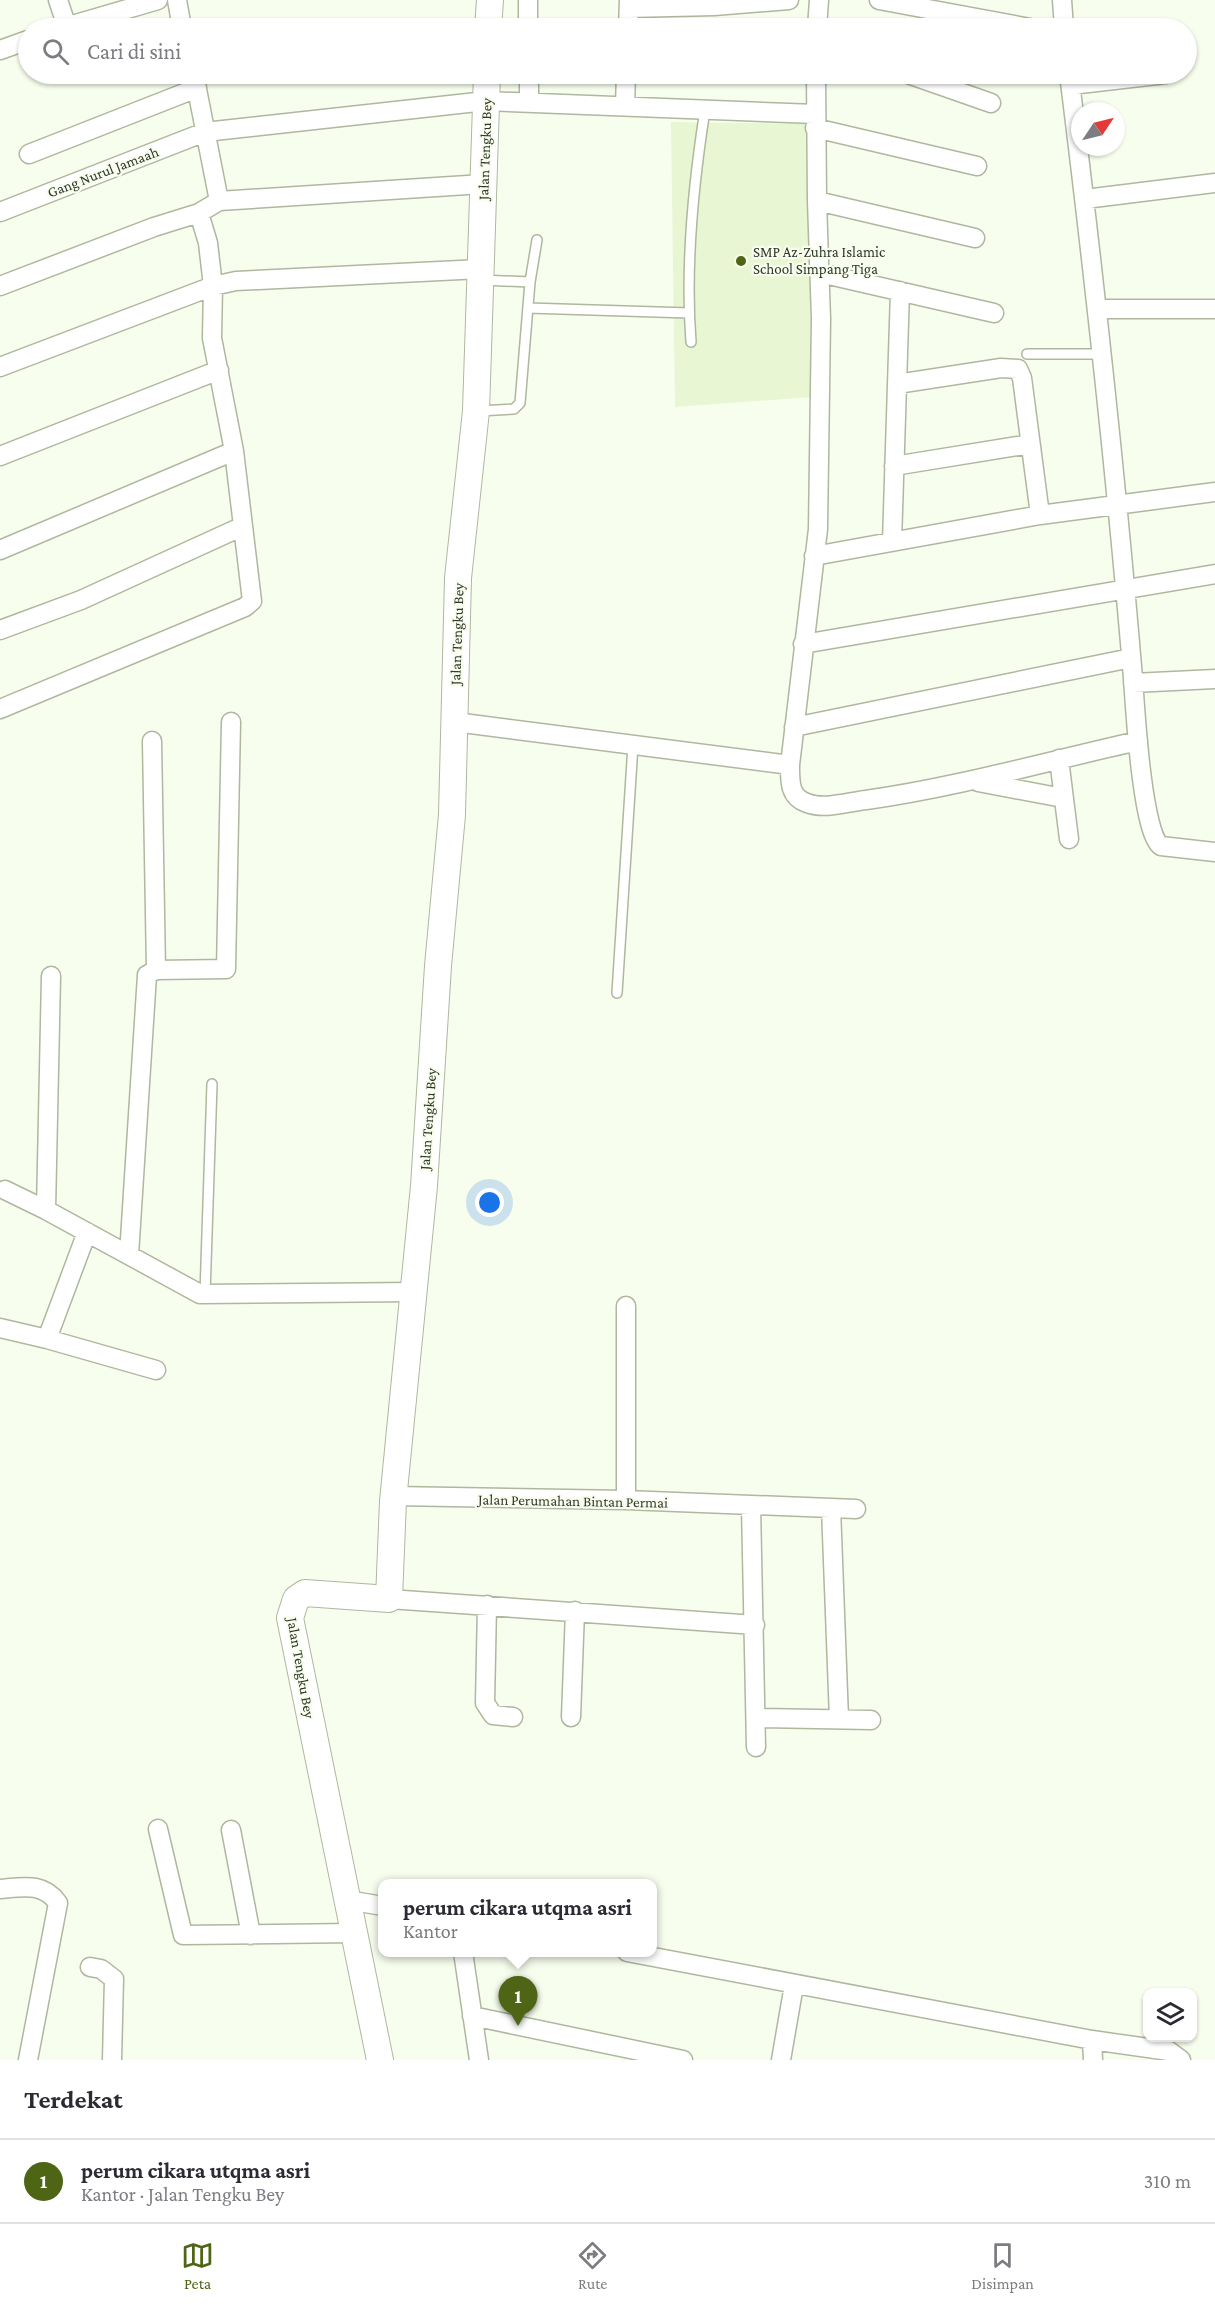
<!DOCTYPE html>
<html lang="id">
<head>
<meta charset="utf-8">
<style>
	body { margin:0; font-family:"Crimson Pro",serif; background:#f7f7f7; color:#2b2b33 }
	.controls { position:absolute; right:18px; bottom:18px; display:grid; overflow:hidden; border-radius:12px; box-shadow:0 2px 4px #0004 }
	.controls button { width:54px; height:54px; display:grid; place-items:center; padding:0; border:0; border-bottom:2px solid #e1e1e2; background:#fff; color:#2b2b33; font:30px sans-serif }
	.compass { position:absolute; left:1071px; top:102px; width:54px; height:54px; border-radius:50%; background:#fff; box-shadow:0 2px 4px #0004; rotate:55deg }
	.you { position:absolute; left:490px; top:1203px; width:21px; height:21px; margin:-15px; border:4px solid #fff; border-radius:50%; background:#1a73e8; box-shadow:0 0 0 9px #1a73e833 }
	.badge { display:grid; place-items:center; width:39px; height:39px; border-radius:50%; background:#4d6514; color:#fff; font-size:20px; font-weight:700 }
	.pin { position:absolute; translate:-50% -50px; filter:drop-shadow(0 2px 3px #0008) }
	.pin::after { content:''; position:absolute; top:32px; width:21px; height:18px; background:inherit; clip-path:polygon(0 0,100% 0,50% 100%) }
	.popup { position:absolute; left:378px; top:1879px; width:279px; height:78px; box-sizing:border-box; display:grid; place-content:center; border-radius:12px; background:#fff; filter:drop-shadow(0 2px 4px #0005); font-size:20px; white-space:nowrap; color:#7c7c81 }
	.popup b { font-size:22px; color:#2b2b33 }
	.popup::after { content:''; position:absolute; left:50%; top:100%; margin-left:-12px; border:12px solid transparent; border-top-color:#fff }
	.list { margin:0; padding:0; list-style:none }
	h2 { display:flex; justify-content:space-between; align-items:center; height:78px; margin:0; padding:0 24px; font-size:26px }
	h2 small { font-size:20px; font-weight:400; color:#7c7c81 }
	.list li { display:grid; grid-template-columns:39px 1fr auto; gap:18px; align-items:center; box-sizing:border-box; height:84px; padding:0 24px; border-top:2px solid #e1e1e2 }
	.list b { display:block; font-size:22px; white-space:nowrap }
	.list p { margin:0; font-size:20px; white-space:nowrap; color:#7c7c81 }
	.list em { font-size:20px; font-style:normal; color:#7c7c81 }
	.icon { flex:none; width:33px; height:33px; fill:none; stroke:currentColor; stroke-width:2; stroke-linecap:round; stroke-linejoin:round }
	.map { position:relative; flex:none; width:1215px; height:2060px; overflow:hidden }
	.search { position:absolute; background:#fff; box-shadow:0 2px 4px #0004; left:18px; right:18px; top:18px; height:66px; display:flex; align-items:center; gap:15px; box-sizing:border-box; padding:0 21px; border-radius:33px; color:#7c7c81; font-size:22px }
	.sheet { height:162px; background:#fff }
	nav { display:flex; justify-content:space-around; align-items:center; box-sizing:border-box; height:84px; border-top:2px solid #e1e1e2; background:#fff; font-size:16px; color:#7c7c81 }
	nav a { display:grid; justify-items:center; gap:3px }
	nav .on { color:#4d6514 }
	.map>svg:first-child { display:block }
</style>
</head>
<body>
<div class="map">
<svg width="1215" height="2060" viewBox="0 0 1215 2060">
	<rect width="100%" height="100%" fill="#f8feee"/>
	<path fill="#e8f6d3" d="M671 122 807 124 812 397 675 407Z"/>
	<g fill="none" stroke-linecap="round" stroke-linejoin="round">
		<defs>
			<path id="service" d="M530 282 537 240
				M528 308 689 313
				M691 342C685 265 693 186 705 110
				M1027 354H1102
				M479 411 514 409 520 403 530 282 481 280
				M617 993 633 745
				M205 1294 212 1084"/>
			<path id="minor" d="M58 0 67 27
				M177 0 182 28
				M528 0V28
				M879 0 1030 28
				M1062 0 1064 28
				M629 8 714 6 789 0
				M62 28 158 0
				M628 28 629 0
				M817 28 819 0
				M0 50 28 40
				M194 74 219 201
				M529 74V102
				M816 74 817 201 975 238
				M908 74 991 103
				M1069 74C1094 275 1116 476 1133 678 1135 706 1142 834 1161 846L1215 852
				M1071 85 1166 74
				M625 106 626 74
				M815 128 977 166
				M29 154 197 88
				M1085 199 1215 183
				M817 201 821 319 818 529 790 765C790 781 789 797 807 803 824 810 848 802 866 800 958 787 1048 761 1138 741
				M0 212 205 132 486 101 815 114
				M820 273 994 313
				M0 286 154 227 199 213 219 201 483 184
				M1097 309H1215
				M0 367 213 286 236 281 481 269
				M897 384 1001 368 1018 369 1022 378 1040 515
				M0 456 219 370
				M894 466 1030 444
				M892 542 900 291
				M0 550 234 451
				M814 556 1040 515 1215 492
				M0 630 81 600 241 527
				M803 644 1215 574
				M1133 683 1215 679
				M0 709 245 607 252 601 234 451 212 338 213 286 208 243 199 213
				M455 722 790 765
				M794 727 1131 658
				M152 741 156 970
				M1059 759 1069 839
				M978 782 1063 798
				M51 976 46 1210 200 1294 414 1292
				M5 1190 46 1210
				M129 1255 147 975 156 970 226 969 231 722
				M626 1306V1500
				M0 1328 47 1339 87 1232
				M47 1339 156 1370
				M394 1496 626 1500 856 1509
				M751 1506 756 1747
				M831 1508 839 1719
				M389 1599 755 1625
				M487 1605 485 1703 493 1715 513 1717
				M571 1717 575 1611
				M757 1718 871 1720
				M158 1829 183 1935 354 1933
				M231 1830 251 1935
				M0 1889C23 1887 43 1882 58 1903L28 2060
				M347 1900 383 1906
				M463 1952 479 2060
				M627 1952 1092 2040 1169 2051 1181 2060
				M90 1967 101 1969 114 1979 112 2060
				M472 2016 683 2060
				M1092 2040 1093 2060
				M781 2060 794 1985"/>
			<path id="secondary" d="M488 28 490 0
				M380 2060 290 1618 296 1599 305 1593 389 1599 393 1501 424 1186 438 966 452 815 458 578 476 411 487 74"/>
		</defs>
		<use href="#service" stroke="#adb89e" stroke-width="12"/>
		<use href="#minor" stroke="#adb89e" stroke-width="21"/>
		<use href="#secondary" stroke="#adb89e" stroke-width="28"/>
		<use href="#service" stroke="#fff" stroke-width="9"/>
		<use href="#minor" stroke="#fff" stroke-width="18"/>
		<use href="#secondary" stroke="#fff" stroke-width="26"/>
	</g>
	<circle fill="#4d6514" stroke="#f8feee" stroke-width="2" cx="741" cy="261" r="6"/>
	<g text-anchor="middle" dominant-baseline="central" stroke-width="4.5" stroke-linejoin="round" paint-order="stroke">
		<g font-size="15" fill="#32372c" stroke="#f8feee">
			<text transform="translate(485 149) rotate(-88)">Jalan Tengku Bey</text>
			<text transform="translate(103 172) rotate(-21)">Gang Nurul Jamaah</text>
			<text transform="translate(457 634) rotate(-88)">Jalan Tengku Bey</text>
			<text transform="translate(428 1119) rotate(-86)">Jalan Tengku Bey</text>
			<text transform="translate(573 1501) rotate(1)">Jalan Perumahan Bintan Permai</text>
			<text transform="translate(301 1668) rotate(80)">Jalan Tengku Bey</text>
		</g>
		<g font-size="15" fill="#32372c" stroke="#f8feee" text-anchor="start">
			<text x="753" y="252">SMP Az-Zuhra Islamic<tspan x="753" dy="17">School Simpang Tiga</tspan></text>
		</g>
	</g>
</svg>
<div class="controls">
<button><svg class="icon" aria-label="layers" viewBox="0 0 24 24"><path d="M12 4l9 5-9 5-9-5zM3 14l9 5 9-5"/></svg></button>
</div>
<svg class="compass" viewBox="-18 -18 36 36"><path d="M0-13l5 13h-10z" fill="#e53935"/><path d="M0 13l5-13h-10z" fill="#7c7c81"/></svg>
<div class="you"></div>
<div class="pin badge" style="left:518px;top:2026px">1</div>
<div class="popup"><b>perum cikara utqma asri</b>Kantor</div>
<div class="search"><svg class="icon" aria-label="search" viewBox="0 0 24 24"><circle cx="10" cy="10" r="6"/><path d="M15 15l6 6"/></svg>Cari di sini</div>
</div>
<section class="sheet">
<h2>Terdekat<small></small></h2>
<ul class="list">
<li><span class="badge">1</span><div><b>perum cikara utqma asri</b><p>Kantor · Jalan Tengku Bey</p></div><em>310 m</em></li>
</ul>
</section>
<nav>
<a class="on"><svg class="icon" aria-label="map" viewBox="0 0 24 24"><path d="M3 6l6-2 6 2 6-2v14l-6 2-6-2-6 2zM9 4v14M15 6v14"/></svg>Peta</a>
<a><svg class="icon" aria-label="directions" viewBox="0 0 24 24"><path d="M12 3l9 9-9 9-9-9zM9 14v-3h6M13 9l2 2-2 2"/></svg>Rute</a>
<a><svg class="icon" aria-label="saved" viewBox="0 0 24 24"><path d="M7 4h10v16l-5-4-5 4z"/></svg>Disimpan</a>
</nav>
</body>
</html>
